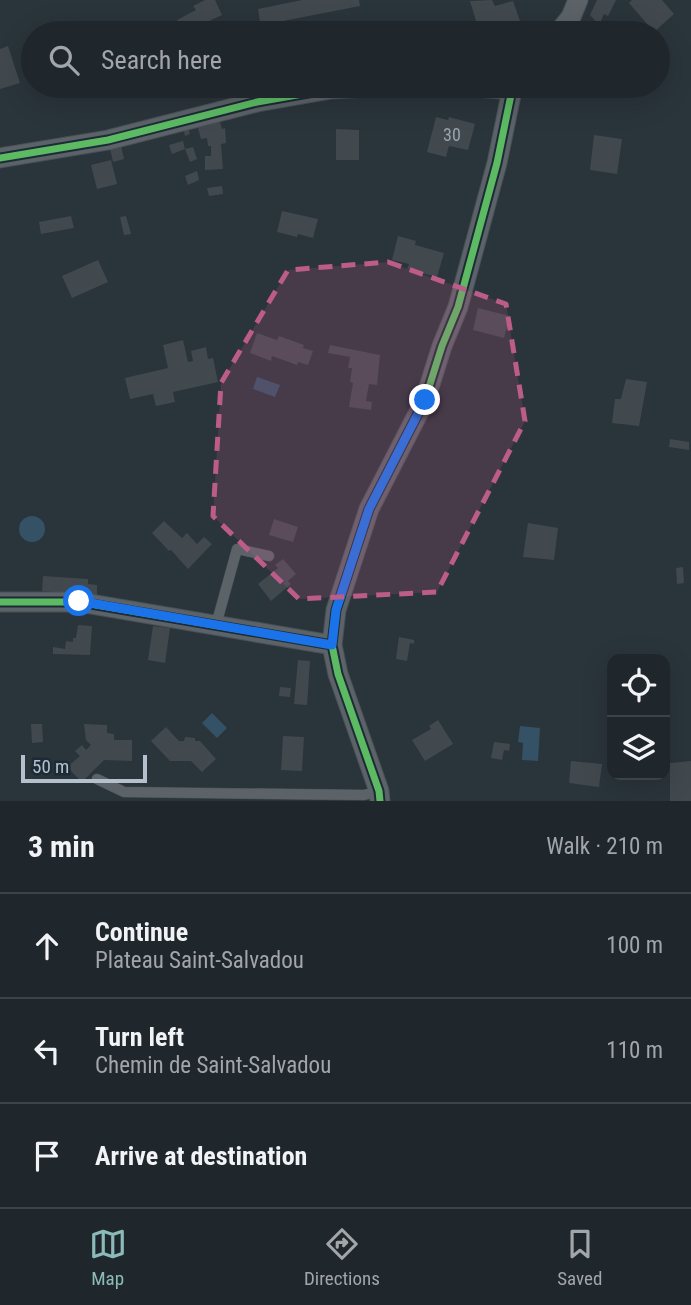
<!DOCTYPE html>
<html lang="en">
<head>
<meta charset="utf-8">
<style>
	body { margin:0; font-family:"Roboto Condensed",sans-serif; background:#282f34; color:#f1f3f6 }
	.controls { position:absolute; right:21px; bottom:21px; display:grid; overflow:hidden; border-radius:14px; box-shadow:0 7px 28px #0002 }
	.controls button { width:63px; height:63px; display:grid; place-items:center; padding:0; border:0; border-bottom:2px solid #3d4448; background:#20272c; color:#f1f3f6; font:35px sans-serif }
	.scale { position:absolute; left:21px; bottom:18px; width:126px; box-sizing:border-box; padding-left:7px; border:4px solid #b4c1cc; border-top:0; font-size:19px; line-height:24px; white-space:nowrap; color:#b4c1cc; -webkit-text-stroke:5px #1d2b36; paint-order:stroke }
	.stop { position:absolute; width:21px; height:21px; margin:-16px; border:5px solid #1a73e8; border-radius:50%; background:#fff }
	.stop.end { background:#1a73e8; border-color:#fff; box-shadow:0 2px 7px #0008 }
	.list { margin:0; padding:0; list-style:none }
	h2 { display:flex; justify-content:space-between; align-items:center; height:91px; margin:0; padding:0 28px; font-size:30px }
	h2 small { font-size:23px; font-weight:400; color:#a2a5a9 }
	.list li { display:grid; grid-template-columns:46px 1fr auto; gap:21px; align-items:center; box-sizing:border-box; height:105px; padding:0 28px; border-top:2px solid #3d4448 }
	.list b { display:block; font-size:26px; white-space:nowrap }
	.list p { margin:0; font-size:23px; white-space:nowrap; color:#a2a5a9 }
	.list em { font-size:23px; font-style:normal; color:#a2a5a9 }
	.icon { flex:none; width:38px; height:38px; fill:none; stroke:currentColor; stroke-width:2; stroke-linecap:round; stroke-linejoin:round }
	.map { position:relative; flex:none; width:691px; height:801px; overflow:hidden }
	.search { position:absolute; background:#20272c; box-shadow:0 7px 28px #0002; left:21px; right:21px; top:21px; height:77px; display:flex; align-items:center; gap:18px; box-sizing:border-box; padding:0 24px; border-radius:38px; color:#a2a5a9; font-size:26px }
	.sheet { height:406px; background:#20272c }
	nav { display:flex; justify-content:space-around; align-items:center; box-sizing:border-box; height:98px; border-top:2px solid #3d4448; background:#20272c; font-size:19px; color:#a2a5a9 }
	nav a { display:grid; justify-items:center; gap:4px }
	nav .on { color:#8bbbb9 }
	.map>svg:first-child { display:block }
</style>
</head>
<body>
<div class="map">
<svg width="691" height="801" viewBox="0 0 691 801">
	<rect width="100%" height="100%" fill="#2a343b"/>
	<path fill="#355166" d="M257 377 280 385 275 397 253 389Z
		M19 529a13 13 0 1 1 26 0a13 13 0 1 1-26 0Z
		M212 713 227 728 217 738 202 723Z
		M520 726 540 728 538 761 522 760 523 743 518 742Z"/>
	<path fill="#41494f" d="M205 0H215L222 15 203 24 205 28 195 33H185L177 20 196 10 193 6Z
		M302 0H359L360 6 278 22V24L261 28 258 9Z
		M492 0 495 6 513 1 520 21 479 31 470 1Z
		M597 0H616L608 16 604 14 599 25 590 15Z
		M632 0H662L674 14 654 32 629 3Z
		M136 26 138 33H111V32Z
		M8 46 20 83 0 89V49Z
		M436 117 448 120 449 117 475 124 468 150 449 146 446 157 427 152Z
		M219 118 222 129 225 128 226 143 221 144 223 169 205 170V156H211V146H208L207 138 201 139 198 128 189 130 190 134 185 136 183 127Z
		M336 129 359 130V160H336Z
		M594 135 622 139 617 174 590 170Z
		M183 141 185 149 193 147 197 159 190 162 185 149 172 154 169 145Z
		M121 146 124 159 113 162 110 148Z
		M111 160 117 184 97 189 91 165Z
		M197 171 199 180 188 185 185 176Z
		M222 186 223 194 209 196 207 188Z
		M282 211 318 219 313 238 298 234 297 237 277 232Z
		M71 216 74 228 41 234 39 222Z
		M126 216 131 234 124 235 120 217Z
		M398 236 416 241 415 245 444 253 437 277 407 269 409 264 392 260Z
		M98 260 108 282 72 298 62 276Z
		M478 308 510 316 504 338 473 330Z
		M257 333 277 340 279 336 304 345 303 348 313 351 308 365 298 362 297 365 272 356 271 361 250 353Z
		M183 340 188 362 193 361 191 351 206 347 208 359 213 358 218 382 173 392 175 402 156 406 153 394 130 399 125 378 168 368 163 345Z
		M330 345 380 355 377 385 369 384 366 401 372 402 371 410 349 407 353 383 350 382 352 368H348L350 357 328 353Z
		M626 379 647 382 639 426 612 423 615 399H621Z
		M670 439 689 442V450L669 447Z
		M274 519 298 527 293 542 269 535Z
		M164 521 182 538 187 533 197 544 204 537 212 544 188 569 171 550 169 551 152 533Z
		M528 523 558 528 554 560 523 557Z
		M283 559 296 574 288 581 291 584 271 601 258 584 278 568 275 565Z
		M683 567 684 583 677 584 676 568Z
		M43 576 88 579V584L97 585V595L42 591Z
		M78 625 92 626 90 655 53 654V647L65 649 66 641 73 642V638H76Z
		M153 626 170 628 165 663 148 660Z
		M399 637 414 640V644L410 643 407 661 396 659Z
		M298 660 310 661 307 705 294 704Z
		M280 687 291 688 290 697 279 696Z
		M438 720 453 744 425 761 412 740 431 729 429 726Z
		M31 724H42L43 742 32 743Z
		M84 724 107 725V733L114 734V740H132V761L104 760 82 782 67 767 80 756 75 751 82 745 86 750 91 745 86 740Z
		M166 727 179 741H184L185 737 195 738V741H200L216 759 202 772 191 761H170L151 741Z
		M283 736 304 737 302 771 281 770Z
		M494 742 510 744 509 751 504 750 502 760 491 758Z
		M571 761 602 764 599 787 569 783Z
		M691 761V801H670V763Z"/>
	<g fill="none" stroke-linecap="round" stroke-linejoin="round">
		<defs>
			<path id="lane" d="M216 625 237 549 269 556
				M97 779 124 792 364 795 379 791"/>
			<path id="street" d="M558 33 571 17 578 0
				M465 86 512 90
				M0 158 108 140 257 102 331 89 382 86
				M0 602H79L332 645
				M380 801 379 791 338 674 332 645 336 610 369 509 425 400 442 346 458 307 497 163 512 90 515 86"/>
		</defs>
		<use href="#lane" stroke="#495055" stroke-width="11"/>
		<use href="#street" stroke="#495055" stroke-width="21"/>
		<use href="#lane" stroke="#5b6268" stroke-width="10"/>
		<use href="#street" stroke="#5b6268" stroke-width="19"/>
		<defs>
			<path id="cycleway" d="M0 158 108 140 257 102 331 89 382 86
				M0 602H79L332 645
				M380 801 379 791 338 674 332 645 336 610 369 509 425 400 442 346 458 307 497 163 512 90 515 86"/>
		</defs>
		<use href="#cycleway" stroke="#1d2b36" stroke-width="11"/>
		<use href="#cycleway" stroke="#5cba63" stroke-width="7"/>
	</g>
	<g fill="none" stroke-linecap="round" stroke-linejoin="round">
		<path stroke="#1a73e8" stroke-width="9" d="M79 601 332 645 336 610 369 509 425 400"/>
	</g>
	<path fill="#bc5c88" fill-opacity="0.2" stroke="#bc5c88" stroke-width="5" stroke-dasharray="14 9" stroke-linejoin="round" d="M388 262 506 304 525 421 437 592 299 599 213 516 221 383 288 270Z"/>
	<g text-anchor="middle" dominant-baseline="central" stroke-width="7" stroke-linejoin="round" paint-order="stroke">
		<g font-size="18" fill="#97a3ad">
			<text x="452" y="134">30</text>
		</g>
	</g>
</svg>
<div class="controls">
<button><svg class="icon" aria-label="locate" viewBox="0 0 24 24"><circle cx="12" cy="12" r="6"/><path d="M12 2v4M12 18v4M2 12h4M18 12h4"/></svg></button>
<button><svg class="icon" aria-label="layers" viewBox="0 0 24 24"><path d="M12 4l9 5-9 5-9-5zM3 14l9 5 9-5"/></svg></button>
</div>
<div class="scale">50 m</div>
<div class="stop" style="left:79px;top:601px"></div>
<div class="stop end" style="left:425px;top:400px"></div>
<div class="search"><svg class="icon" aria-label="search" viewBox="0 0 24 24"><circle cx="10" cy="10" r="6"/><path d="M15 15l6 6"/></svg>Search here</div>
</div>
<section class="sheet">
<h2>3 min<small>Walk · 210 m</small></h2>
<ul class="list">
<li><svg class="icon" aria-label="ahead" viewBox="0 0 24 24"><path d="M12 20V5M6 11l6-6 6 6"/></svg><div><b>Continue</b><p>Plateau Saint-Salvadou</p></div><em>100 m</em></li>
<li><svg class="icon" aria-label="left" viewBox="0 0 24 24"><path d="M17 20v-9H6M10 6l-5 5 5 5"/></svg><div><b>Turn left</b><p>Chemin de Saint-Salvadou</p></div><em>110 m</em></li>
<li><svg class="icon" aria-label="arrive" viewBox="0 0 24 24"><path d="M6 21V4h12l-3 4 3 4H6"/></svg><div><b>Arrive at destination</b></div></li>
</ul>
</section>
<nav>
<a class="on"><svg class="icon" aria-label="map" viewBox="0 0 24 24"><path d="M3 6l6-2 6 2 6-2v14l-6 2-6-2-6 2zM9 4v14M15 6v14"/></svg>Map</a>
<a><svg class="icon" aria-label="directions" viewBox="0 0 24 24"><path d="M12 3l9 9-9 9-9-9zM9 14v-3h6M13 9l2 2-2 2"/></svg>Directions</a>
<a><svg class="icon" aria-label="saved" viewBox="0 0 24 24"><path d="M7 4h10v16l-5-4-5 4z"/></svg>Saved</a>
</nav>
</body>
</html>
